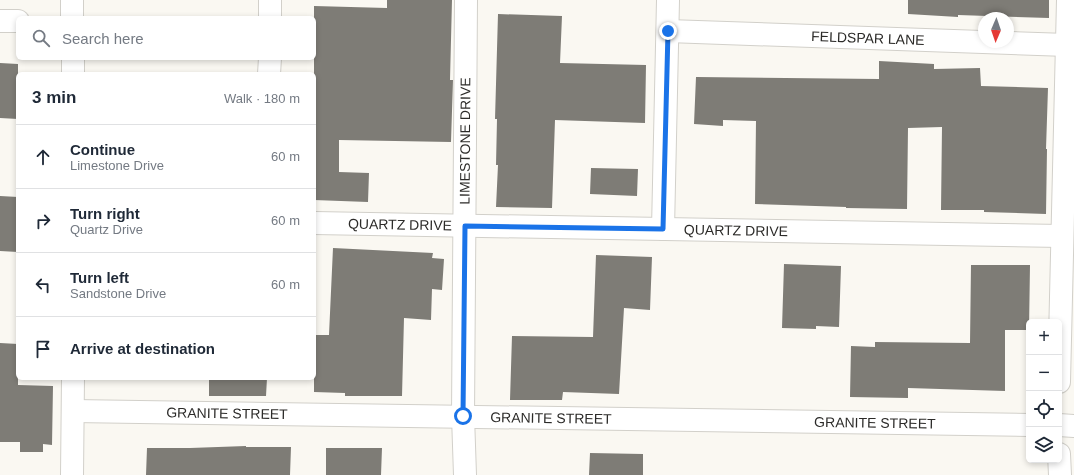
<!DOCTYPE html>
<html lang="en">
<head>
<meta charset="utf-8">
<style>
	body { margin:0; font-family:Arial,sans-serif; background:#f6f6f7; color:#1f2937 }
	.controls { position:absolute; right:12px; bottom:12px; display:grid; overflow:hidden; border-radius:6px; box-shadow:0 2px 6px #0003 }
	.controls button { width:36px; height:36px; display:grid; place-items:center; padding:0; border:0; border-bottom:1px solid #e0e1e3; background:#fff; color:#1f2937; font:20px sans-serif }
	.compass { position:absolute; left:978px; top:12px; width:36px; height:36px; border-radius:50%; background:#fff; box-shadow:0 2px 6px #0003; rotate:182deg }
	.stop { position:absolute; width:12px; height:12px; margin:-9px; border:3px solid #1a73e8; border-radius:50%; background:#fff }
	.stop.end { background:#1a73e8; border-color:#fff; box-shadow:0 1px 4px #0008 }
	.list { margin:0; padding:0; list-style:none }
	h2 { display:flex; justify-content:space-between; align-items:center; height:52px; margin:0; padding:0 16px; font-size:17px }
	h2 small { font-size:13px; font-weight:400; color:#747a83 }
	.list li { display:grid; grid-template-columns:26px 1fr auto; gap:12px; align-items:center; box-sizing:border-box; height:64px; padding:0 16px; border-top:1px solid #e0e1e3 }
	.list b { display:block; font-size:15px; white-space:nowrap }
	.list p { margin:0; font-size:13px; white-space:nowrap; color:#747a83 }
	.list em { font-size:13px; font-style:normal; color:#747a83 }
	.icon { flex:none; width:22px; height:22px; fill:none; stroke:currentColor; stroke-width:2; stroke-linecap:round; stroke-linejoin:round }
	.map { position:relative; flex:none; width:1074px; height:475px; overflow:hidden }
	.search { position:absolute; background:#fff; box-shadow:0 2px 6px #0003; left:16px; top:16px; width:300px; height:44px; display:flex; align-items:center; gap:10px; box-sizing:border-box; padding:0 14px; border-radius:6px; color:#747a83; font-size:15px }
	.panel { position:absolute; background:#fff; box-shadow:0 2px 6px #0003; left:16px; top:72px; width:300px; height:308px; border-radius:6px }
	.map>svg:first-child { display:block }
</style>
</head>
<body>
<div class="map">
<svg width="1074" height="475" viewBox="0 0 1074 475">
	<rect width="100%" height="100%" fill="#faf8f2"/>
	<path fill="#7e7c76" d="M387 0H452L450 80H453L451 142 339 140V172L369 173 368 202 314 200V6L387 8Z
		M908 0H1049V18L958 15V17L908 14Z
		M498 14 562 16 560 63 646 65 645 123 555 120 552 208 496 207 498 165H496L497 119H495Z
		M879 61 934 64V69L980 68 981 86 1048 88 1046 149H1047L1046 214 984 212V210H941L942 127 908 128 907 209 846 208V207L755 204 756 121 723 120V126L694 124 696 77 879 79Z
		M0 63 18 64V119L0 118Z
		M591 168 638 169 637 196 590 194Z
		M0 196 18 197V252L0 251Z
		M333 248 433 253 432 258 444 259 442 290 432 289 431 320 404 318 402 396H345V393L314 392V335H329Z
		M596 255 652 257 650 310 624 308 619 394 563 392 562 400H510L512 336 593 337Z
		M784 264 841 266 839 327 816 326V329L782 328Z
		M971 265H1030L1029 330H1005V391L908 388V398L850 397 851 346 875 347V342L970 343Z
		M0 343 18 344V385L53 386 52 445 43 444V452H20V442H0Z
		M209 378H267L266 396H209Z
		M246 446V447H291L290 475H146L147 448H190Z
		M326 448H382L381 475H326Z
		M590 453 643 454V475H589Z"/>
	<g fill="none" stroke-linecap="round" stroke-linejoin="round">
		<defs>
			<g id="minor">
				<path d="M72 18V0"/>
				<path d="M270 18V0"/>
				<path d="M0 21H18"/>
				<path id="s1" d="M668 31 1067 45"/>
				<path d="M73 58V74"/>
				<path d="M269 74 270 58"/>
				<path id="s2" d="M314 223 1062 236"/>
				<path d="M663 229 668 0"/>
				<path d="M1059 382 1068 0"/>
				<path id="s3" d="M73 411 1029 425"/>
				<path d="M1059 425 1074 426"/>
				<path d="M1059 454 1060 475"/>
				<path d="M72 475 73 378"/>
				<path id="s4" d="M465 475 463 416 466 0"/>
			</g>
		</defs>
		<use href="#minor" stroke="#d2d0ca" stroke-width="24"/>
		<use href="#minor" stroke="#fff" stroke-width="22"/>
	</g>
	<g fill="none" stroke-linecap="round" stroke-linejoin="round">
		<path stroke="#1a73e8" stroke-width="5" d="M463 416 465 226 663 229 668 31"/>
	</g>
	<g text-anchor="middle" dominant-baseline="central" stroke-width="3" stroke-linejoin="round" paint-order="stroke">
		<g font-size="14" fill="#2c2b29" stroke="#fff">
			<text stroke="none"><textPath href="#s1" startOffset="200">FELDSPAR LANE</textPath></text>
			<text stroke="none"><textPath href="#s4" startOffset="334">LIMESTONE DRIVE</textPath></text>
			<text stroke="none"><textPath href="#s2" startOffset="86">QUARTZ DRIVE</textPath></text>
			<text stroke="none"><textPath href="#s2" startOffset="422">QUARTZ DRIVE</textPath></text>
			<text stroke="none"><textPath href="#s3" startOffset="154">GRANITE STREET</textPath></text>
			<text stroke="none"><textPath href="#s3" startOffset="478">GRANITE STREET</textPath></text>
			<text stroke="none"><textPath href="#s3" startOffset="802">GRANITE STREET</textPath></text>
		</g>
	</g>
</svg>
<div class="controls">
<button>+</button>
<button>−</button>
<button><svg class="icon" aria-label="locate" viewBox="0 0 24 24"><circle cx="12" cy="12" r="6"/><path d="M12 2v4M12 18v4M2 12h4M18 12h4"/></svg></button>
<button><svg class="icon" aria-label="layers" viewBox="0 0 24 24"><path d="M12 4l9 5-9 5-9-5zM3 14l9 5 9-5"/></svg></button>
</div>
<svg class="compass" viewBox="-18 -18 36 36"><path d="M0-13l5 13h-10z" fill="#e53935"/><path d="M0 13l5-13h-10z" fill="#747a83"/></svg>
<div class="stop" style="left:463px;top:416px"></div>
<div class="stop end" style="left:668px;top:31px"></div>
<div class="search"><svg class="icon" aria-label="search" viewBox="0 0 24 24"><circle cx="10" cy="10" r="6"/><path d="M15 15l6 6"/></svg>Search here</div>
<section class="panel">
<h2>3 min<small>Walk · 180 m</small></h2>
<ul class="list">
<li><svg class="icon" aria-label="ahead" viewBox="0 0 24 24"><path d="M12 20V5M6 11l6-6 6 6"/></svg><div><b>Continue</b><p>Limestone Drive</p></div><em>60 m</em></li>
<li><svg class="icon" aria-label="right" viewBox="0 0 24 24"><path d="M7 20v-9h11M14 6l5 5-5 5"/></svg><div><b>Turn right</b><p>Quartz Drive</p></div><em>60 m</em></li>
<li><svg class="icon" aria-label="left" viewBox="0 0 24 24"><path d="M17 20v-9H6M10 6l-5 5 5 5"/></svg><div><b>Turn left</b><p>Sandstone Drive</p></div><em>60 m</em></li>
<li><svg class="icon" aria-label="arrive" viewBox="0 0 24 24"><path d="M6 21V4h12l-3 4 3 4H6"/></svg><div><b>Arrive at destination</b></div></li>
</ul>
</section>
</div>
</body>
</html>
